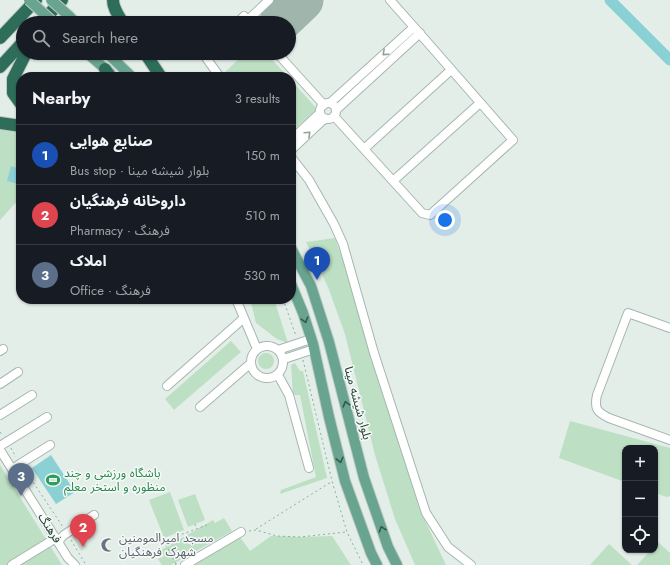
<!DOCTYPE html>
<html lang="en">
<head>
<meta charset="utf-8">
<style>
	body { margin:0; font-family:Jost,"Noto Sans Arabic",sans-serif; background:#20242c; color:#f1f3f6 }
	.controls { position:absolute; right:12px; bottom:12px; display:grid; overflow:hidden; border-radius:8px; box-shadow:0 1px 3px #0004 }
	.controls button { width:36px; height:36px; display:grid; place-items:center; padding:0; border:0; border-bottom:1px solid #363941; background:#171b24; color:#f1f3f6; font:20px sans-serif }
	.you { position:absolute; left:445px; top:220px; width:14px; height:14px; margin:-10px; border:3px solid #fff; border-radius:50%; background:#1a73e8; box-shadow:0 0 0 6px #1a73e833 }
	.badge { display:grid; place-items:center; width:26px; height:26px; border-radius:50%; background:#7c3aed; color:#fff; font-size:13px; font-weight:700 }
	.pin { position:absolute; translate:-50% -33px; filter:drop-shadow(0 1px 2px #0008) }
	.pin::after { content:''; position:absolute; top:21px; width:14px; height:12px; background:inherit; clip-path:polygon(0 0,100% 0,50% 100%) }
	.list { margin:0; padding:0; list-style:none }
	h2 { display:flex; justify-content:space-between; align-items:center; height:52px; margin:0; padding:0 16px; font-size:17px }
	h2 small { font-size:13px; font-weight:400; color:#9ea1a6 }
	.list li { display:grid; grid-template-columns:26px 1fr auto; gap:12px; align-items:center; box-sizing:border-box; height:60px; padding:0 16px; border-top:1px solid #363941 }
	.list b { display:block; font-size:15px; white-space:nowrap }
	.list p { margin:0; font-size:13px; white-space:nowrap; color:#9ea1a6 }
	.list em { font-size:13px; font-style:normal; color:#9ea1a6 }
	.icon { flex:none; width:22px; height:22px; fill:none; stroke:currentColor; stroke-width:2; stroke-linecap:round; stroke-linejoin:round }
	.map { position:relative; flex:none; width:670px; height:565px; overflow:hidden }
	.search { position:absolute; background:#171b24; box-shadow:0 1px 3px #0004; left:16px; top:16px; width:280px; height:44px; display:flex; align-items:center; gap:10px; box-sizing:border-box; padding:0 14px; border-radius:22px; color:#9ea1a6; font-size:15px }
	.panel { position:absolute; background:#171b24; box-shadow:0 1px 3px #0004; left:16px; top:72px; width:280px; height:232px; border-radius:16px }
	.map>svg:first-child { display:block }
</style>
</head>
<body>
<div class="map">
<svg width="670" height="565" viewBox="0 0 670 565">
	<rect width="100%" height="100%" fill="#e4eee9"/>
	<path fill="#d2ded7" d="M79 532 87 547 81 551 72 536Z"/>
	<path fill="#bddfc3" d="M245 53H266L288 77H228L224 73Z
		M291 80 317 109 291 132Z
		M0 128 21 130V197L0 220Z
		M335 238 347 272 383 395 408 469 419 508 446 565H415L395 519 375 455 345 334 328 287 306 242Z
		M250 299H274L288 343 277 339 256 323Z
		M231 341 241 352 174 410 165 399Z
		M258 361a8 8 0 1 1 16 0a8 8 0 1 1-16 0Z
		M295 363 300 371H303L327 478 280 494 281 490 316 477 300 395H293L291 365Z
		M570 421 670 448V496L667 497 655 493V448H625V482L559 458Z
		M0 465 62 565H0Z
		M170 492 184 530 164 538 149 500Z
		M195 494 205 520 188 527 178 500Z
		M224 518 232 531 171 565H162L158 559 164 556 161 550 213 520 215 523Z
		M271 536H277L300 537 332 536 351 565H192L240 537 250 551Z
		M658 542 670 553V565H637L651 550H655V545Z
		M609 544 632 565H590Z"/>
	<path fill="#8bd0d4" d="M11 166 21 169V185L7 181Z
		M51 455 75 492 56 504 32 468Z"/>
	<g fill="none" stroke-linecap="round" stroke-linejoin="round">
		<path stroke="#8bd0d4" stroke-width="11" d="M610 0 670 60"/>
		<path stroke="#a0b5ac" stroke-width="43" d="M282 19 302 0"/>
		<defs>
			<path id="minor" d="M248 20 269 0
				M237 23 244 16 250 23
				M206 53 204 55 220 77
				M277 53 324 105
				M330 103 414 27
				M320 111a8 8 0 1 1 16 0a8 8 0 1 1-16 0Z
				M336 110 420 33
				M334 116 422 213 430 215 513 140 414 27 390 0
				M291 140 320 113
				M364 149 451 70
				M291 150 322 121 326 119
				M291 157 309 180 334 224 343 244 374 353 426 513 448 547 471 565
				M393 181 480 103
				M236 299 244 318
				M670 328 628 313 597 395C594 409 597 412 609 418L670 440
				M251 362a16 16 0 1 1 32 0a16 16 0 1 1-32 0Z
				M278 350 311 339
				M0 351 3 349
				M284 359 314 349
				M278 375 289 395 309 468
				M0 384 18 372
				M167 386 244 318 257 349
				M200 407 251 363
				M0 415 32 395
				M0 446 47 417
				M0 450 68 558 75 565
				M12 469 50 445
				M59 543 60 539 64 535 94 515
				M12 565 56 538
				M185 565 241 532"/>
			<path id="major" d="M69 16 76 23
				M87 53 110 73
				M107 53 132 77
				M291 248 311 286 329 342 364 478 388 547 397 565
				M291 284 303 313 313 344 329 417 345 481 371 553 377 565"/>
			<path id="highway" d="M113 0C113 9 119 16 123 23
				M41 23 62 0
				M0 38 36 0
				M145 53 161 77
				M0 67 23 42
				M105 69 110 77
				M21 104 13 93V79L26 53
				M0 123 21 126"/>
		</defs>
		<use href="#minor" stroke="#a6b6af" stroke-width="10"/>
		<use href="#major" stroke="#c1cac6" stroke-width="12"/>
		<use href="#highway" stroke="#c1cac6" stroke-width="14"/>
		<path stroke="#84b29f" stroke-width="1" stroke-dasharray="2 3" stroke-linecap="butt" d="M283 299 296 336
			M303 360 332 481 347 532 363 565
			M0 432 2 435
			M11 448 16 457
			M25 470 63 527
			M195 524 196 529
			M256 529 331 482
			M249 531 256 530 277 536 300 537 346 532
			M71 540 86 565
			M176 564 164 541 207 525
			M175 565 178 563"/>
		<use href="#minor" stroke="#fff" stroke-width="8"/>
		<use href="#major" stroke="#68a48f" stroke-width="10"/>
		<use href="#highway" stroke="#2e6d5a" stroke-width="12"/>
		<defs>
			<path id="major-bridge" d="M29 0 54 23
				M51 0 69 16"/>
		</defs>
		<use href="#major-bridge" stroke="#c1cac6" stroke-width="12" stroke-linecap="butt"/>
		<use href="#major-bridge" stroke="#68a48f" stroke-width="10"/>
	</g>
	<defs><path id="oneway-chevron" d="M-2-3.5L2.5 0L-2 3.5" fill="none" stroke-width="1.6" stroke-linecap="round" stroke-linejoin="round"/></defs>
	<g stroke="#91a09a">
		<use href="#oneway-chevron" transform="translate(385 53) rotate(138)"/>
		<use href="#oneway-chevron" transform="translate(308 134) rotate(-43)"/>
	</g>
	<g stroke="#34594c">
		<use href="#oneway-chevron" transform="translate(305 320) rotate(73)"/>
		<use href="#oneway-chevron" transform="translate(346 404) rotate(-105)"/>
		<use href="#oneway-chevron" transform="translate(340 460) rotate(76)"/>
		<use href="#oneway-chevron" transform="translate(382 529) rotate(-109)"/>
	</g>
	<defs>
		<symbol id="stadium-bare" viewBox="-9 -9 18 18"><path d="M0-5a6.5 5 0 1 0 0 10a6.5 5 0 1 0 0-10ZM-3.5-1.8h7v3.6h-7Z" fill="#2e9e5b" stroke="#f5faf7" stroke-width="2.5" paint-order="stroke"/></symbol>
		<symbol id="mosque-bare" viewBox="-9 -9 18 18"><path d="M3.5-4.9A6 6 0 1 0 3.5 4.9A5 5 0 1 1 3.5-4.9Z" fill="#6b7280" stroke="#f5faf7" stroke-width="2.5" paint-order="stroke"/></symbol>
	</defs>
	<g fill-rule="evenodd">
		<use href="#stadium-bare" x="43" y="470" width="20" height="20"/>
		<use href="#mosque-bare" x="98" y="535" width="20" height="20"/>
	</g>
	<g text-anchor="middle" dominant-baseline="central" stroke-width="3" stroke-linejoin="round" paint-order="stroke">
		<g font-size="12" fill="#234035" stroke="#f5faf7">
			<text transform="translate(358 403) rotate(75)">بلوار شیشه مینا</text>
			<text transform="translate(50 528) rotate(57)">فرهنگ</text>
		</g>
		<g font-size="12" fill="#27864d" stroke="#f5faf7" text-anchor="start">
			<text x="64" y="473">باشگاه ورزشی و چند<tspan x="64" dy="14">منظوره و استخر معلم</tspan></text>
		</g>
		<g font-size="12" fill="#5b616d" stroke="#f5faf7" text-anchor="start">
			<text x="119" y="538">مسجد امیرالمومنین<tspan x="119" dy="14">شهرک فرهنگیان</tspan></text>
		</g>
	</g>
</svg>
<div class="controls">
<button>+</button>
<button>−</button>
<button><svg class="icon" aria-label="locate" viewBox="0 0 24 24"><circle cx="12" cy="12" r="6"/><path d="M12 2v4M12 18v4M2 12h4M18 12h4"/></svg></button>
</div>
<div class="you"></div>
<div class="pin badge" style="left:317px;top:280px;background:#1a4fb4">1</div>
<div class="pin badge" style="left:83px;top:547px;background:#e0444e">2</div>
<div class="pin badge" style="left:21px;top:496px;background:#5c6f8a">3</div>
<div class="search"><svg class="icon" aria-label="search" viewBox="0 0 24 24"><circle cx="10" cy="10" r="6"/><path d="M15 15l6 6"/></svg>Search here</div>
<section class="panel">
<h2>Nearby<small>3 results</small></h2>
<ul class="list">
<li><span class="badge" style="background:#1a4fb4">1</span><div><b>صنایع هوایی</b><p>Bus stop · بلوار شیشه مینا</p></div><em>150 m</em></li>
<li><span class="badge" style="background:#e0444e">2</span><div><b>داروخانه فرهنگیان</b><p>Pharmacy · فرهنگ</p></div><em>510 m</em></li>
<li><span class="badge" style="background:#5c6f8a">3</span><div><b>املاک</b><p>Office · فرهنگ</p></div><em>530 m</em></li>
</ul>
</section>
</div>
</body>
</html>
